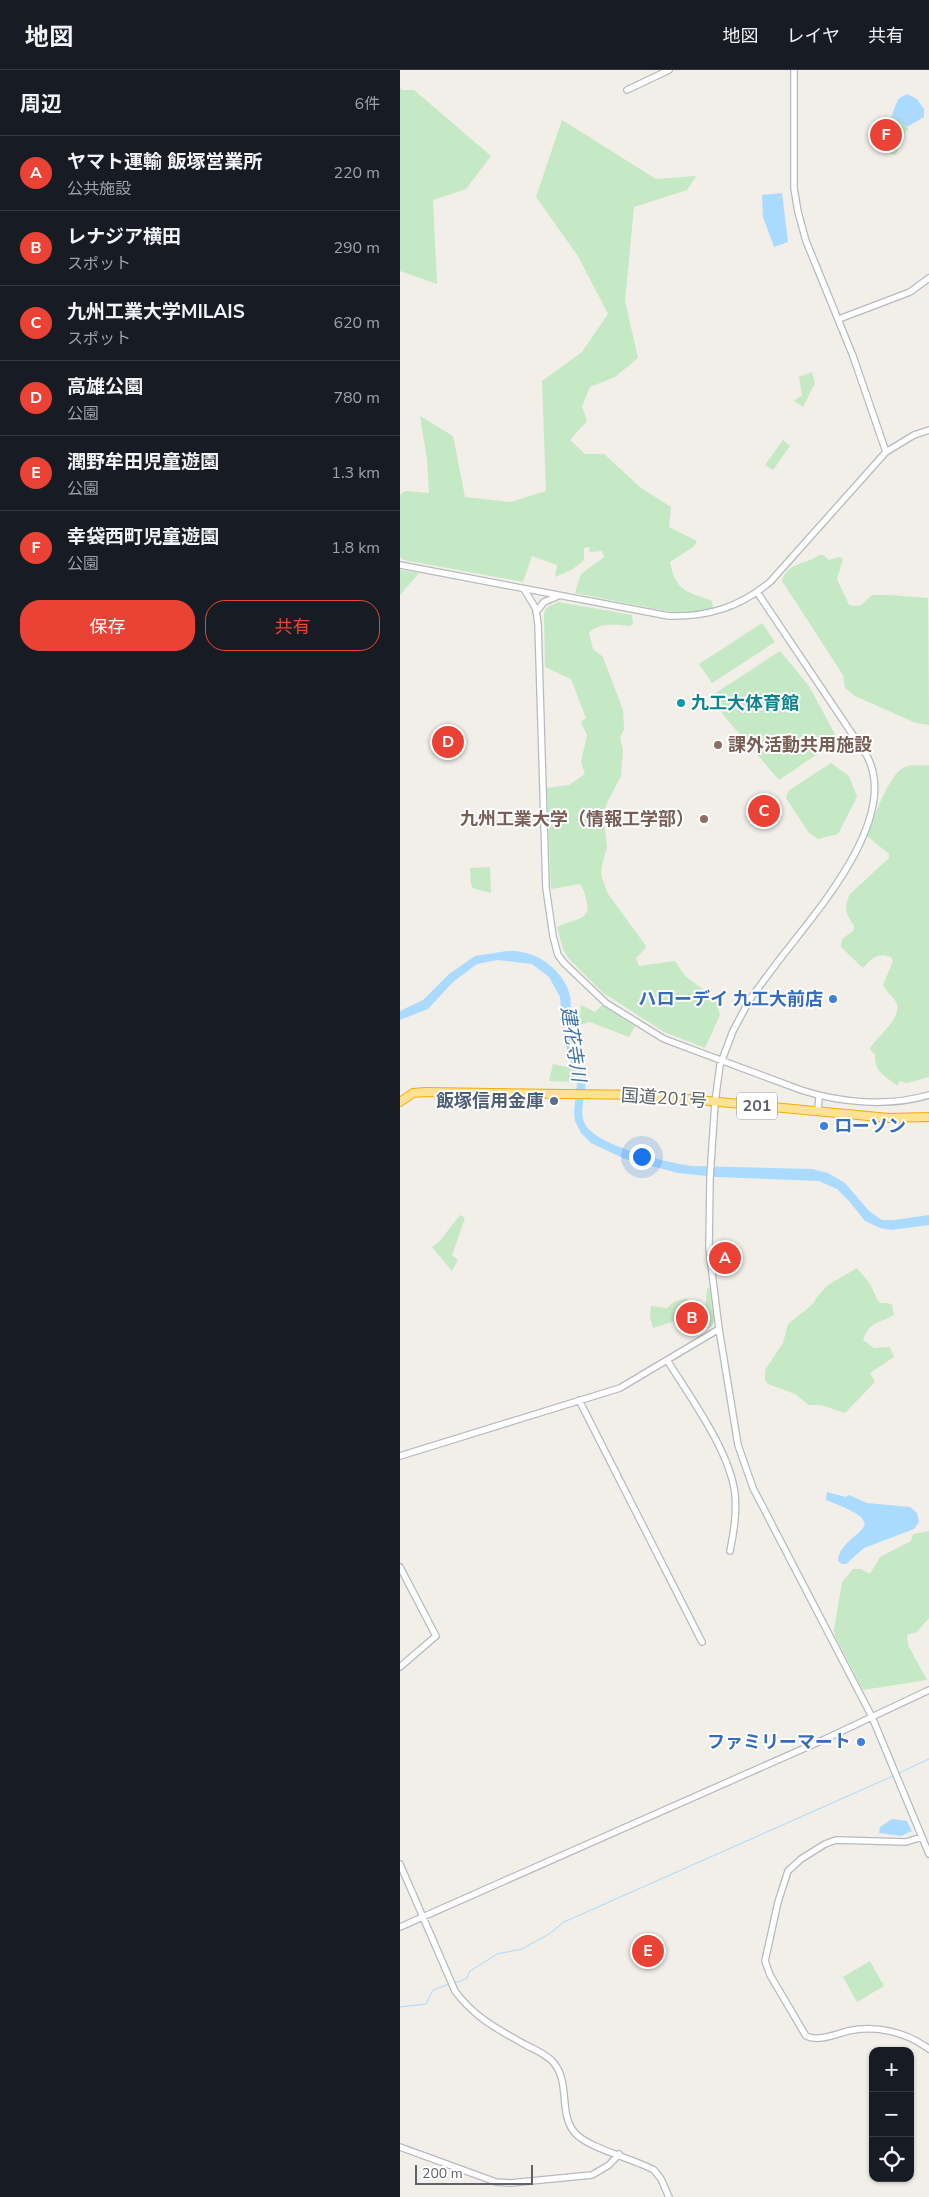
<!DOCTYPE html>
<html lang="ja">
<head>
<meta charset="utf-8">
<style>
	body { margin:0; font-family:"Nunito Sans","Noto Sans JP",sans-serif; background:#20242c; color:#f1f3f6 }
	.controls { position:absolute; right:15px; bottom:15px; display:grid; overflow:hidden; border-radius:10px; box-shadow:0 1px 4px #0004 }
	.controls button { width:45px; height:45px; display:grid; place-items:center; padding:0; border:0; border-bottom:1px solid #363941; background:#171b24; color:#f1f3f6; font:25px sans-serif }
	.scale { position:absolute; left:15px; bottom:12px; width:118px; box-sizing:border-box; padding-left:5px; border:2px solid #5f6368; border-top:0; font-size:14px; line-height:18px; white-space:nowrap; color:#5f6368; -webkit-text-stroke:4px #fff; paint-order:stroke }
	.you { position:absolute; left:241px; top:1086px; width:18px; height:18px; margin:-12px; border:4px solid #fff; border-radius:50%; background:#1a73e8; box-shadow:0 0 0 8px #1a73e833 }
	.badge { display:grid; place-items:center; width:32px; height:32px; border-radius:50%; background:#ea4335; color:#fff; font-size:16px; font-weight:700 }
	.pin { position:absolute; translate:-50% -50%; border:2px solid #fff; box-shadow:0 1px 5px #0006 }
	.list { margin:0; padding:0; list-style:none }
	h2 { display:flex; justify-content:space-between; align-items:center; height:65px; margin:0; padding:0 20px; font-size:21px }
	h2 small { font-size:16px; font-weight:400; color:#9ea1a6 }
	.list li { display:grid; grid-template-columns:32px 1fr auto; gap:15px; align-items:center; box-sizing:border-box; height:75px; padding:0 20px; border-top:1px solid #363941 }
	.list b { display:block; font-size:19px; white-space:nowrap }
	.list p { margin:0; font-size:16px; white-space:nowrap; color:#9ea1a6 }
	.list em { font-size:16px; font-style:normal; color:#9ea1a6 }
	.actions { display:flex; gap:10px; padding:15px 20px }
	.actions a { flex:1; padding:11px 0; border:1px solid #ea4335; border-radius:20px; text-align:center; font-size:18px; color:#ea4335 }
	.actions .main { background:#ea4335; color:#fff }
	.icon { flex:none; width:28px; height:28px; fill:none; stroke:currentColor; stroke-width:2; stroke-linecap:round; stroke-linejoin:round }
	.map { position:relative; flex:none; width:529px; height:2127px; overflow:hidden }
	header { display:flex; align-items:center; gap:30px; box-sizing:border-box; height:70px; padding:0 25px; background:#171b24; border-bottom:1px solid #363941 }
	header strong { font-size:24px }
	nav { display:flex; gap:28px; margin-inline-start:auto; font-size:18px }
	main { display:flex }
	aside { flex:1; background:#171b24 }
	.map>svg:first-child { display:block }
</style>
</head>
<body>
<header>
<strong>地図</strong>
<nav><a>地図</a><a>レイヤ</a><a>共有</a></nav>
</header>
<main>
<aside>
<h2>周辺<small>6件</small></h2>
<ul class="list">
<li><span class="badge">A</span><div><b>ヤマト運輸 飯塚営業所</b><p>公共施設</p></div><em>220 m</em></li>
<li><span class="badge">B</span><div><b>レナジア横田</b><p>スポット</p></div><em>290 m</em></li>
<li><span class="badge">C</span><div><b>九州工業大学MILAIS</b><p>スポット</p></div><em>620 m</em></li>
<li><span class="badge">D</span><div><b>高雄公園</b><p>公園</p></div><em>780 m</em></li>
<li><span class="badge">E</span><div><b>潤野牟田児童遊園</b><p>公園</p></div><em>1.3 km</em></li>
<li><span class="badge">F</span><div><b>幸袋西町児童遊園</b><p>公園</p></div><em>1.8 km</em></li>
</ul>
<div class="actions"><a class="main">保存</a><a>共有</a></div>
</aside>
<div class="map">
<svg width="529" height="2127" viewBox="0 0 529 2127">
	<rect width="100%" height="100%" fill="#f1efe8"/>
	<path fill="#c5e8c5" d="M0 16 1 20H14L91 86 66 119 33 130 37 214 0 201Z
		M492 45 509 59C497 67 502 78 495 85L486 82 471 66Z
		M162 50 256 109 296 106 287 120 234 137 225 231 238 288 215 307 190 317 182 336 187 351 170 370 185 384H204L241 418 271 437 269 457 297 471 293 477 270 492C276 522 286 521 312 531L313 538 292 542H272L175 523 181 504 204 487 202 481 190 482 189 477 184 478V490L173 499 155 507 157 495 132 486 123 512 4 490 0 487V425L5 421 29 423 27 390 20 346 53 366 65 427 111 432 146 421 142 311 182 282 208 244 178 186 136 127Z
		M412 302 415 313 403 337 394 331 402 325 399 307Z
		M383 370 390 376 373 400 365 395Z
		M419 485H423L429 490 440 487 443 489 437 509 449 535C466 538 461 532 473 525H491L528 528 529 655 516 653 455 626 445 618 443 605 382 511C387 492 407 495 419 485Z
		M0 500 19 503 0 525Z
		M158 532 232 545 233 554 230 556C217 555 199 552 189 563L193 579 203 587 223 640 224 659 220 668 223 680 221 706 206 735 204 751 207 777 202 795 201 805 208 824 246 876 245 879 236 888 239 896 275 891 285 906 315 928 320 945 305 978 264 962 202 922 168 888 163 879 157 857C171 849 194 852 186 829 185 823 183 818 180 814L151 819 147 718 169 715 185 704 181 692 187 665 181 652 186 648 171 609 145 597 144 544 146 538Z
		M362 553 375 572 312 613 299 594Z
		M380 581 409 616 438 670 379 710 325 647 311 626Z
		M33 661H62L63 683 33 685Z
		M431 693 449 706 457 727 438 764 418 769 409 763 386 728 388 721Z
		M529 695V1007L507 1013 499 1011 498 1016C485 1006 474 1002 475 984L471 981 470 978C478 966 501 949 497 934 495 928 486 922 483 915L493 891 491 887C478 882 472 888 463 898L441 877 442 869 453 861 454 856C446 844 443 838 450 824L489 788V784L467 766C474 749 488 704 505 697 512 694 522 696 529 695Z
		M90 797 91 821 90 823 73 818 71 814 70 798Z
		M181 935 195 942 202 935 235 956 229 967 190 952 179 955Z
		M153 994 172 998 174 1012 149 1011Z
		M60 1145 65 1148 52 1185 58 1190 52 1201 32 1177 39 1172Z
		M457 1198 470 1214 478 1231 481 1233H488L492 1235 494 1245C478 1254 470 1251 463 1270L474 1278 490 1277 494 1287 470 1303 475 1312 445 1343 421 1335H409L395 1324 368 1314 365 1311V1300L383 1273 388 1254 413 1234 417 1227 428 1215Z
		M310 1217 314 1252 312 1256 303 1262 307 1219Z
		M287 1228 289 1241 282 1242 280 1249 253 1258 250 1246 251 1236 267 1238 274 1232Z
		M529 1461V1548L517 1562 507 1565 508 1575 527 1610 463 1620 435 1566 434 1560 442 1512 453 1499H461L470 1504 480 1487 511 1471 513 1464Z
		M249 1867 257 1888 250 1891 251 1895 246 1896 238 1874Z
		M470 1891 484 1916 457 1932 443 1907Z"/>
	<path fill="#aadaff" d="M507 24 517 29 524 39V47L507 57 492 45 498 29Z
		M382 123 388 172 374 177 363 147 362 125Z
		M107 881C113 881 120 881 126 883 145 887 166 906 170 926 172 940 170 954 172 968 175 983 183 996 185 1011 187 1027 177 1041 186 1056 201 1077 266 1092 291 1096L412 1099 428 1103 445 1113 469 1141 482 1150H494L529 1145V1155L491 1160 480 1158 465 1151 449 1131 437 1119 419 1111 316 1107 278 1103 225 1089 191 1073 181 1063 175 1051 174 1042 177 1014 164 969 160 927 149 907 132 894 98 890 77 894 53 912 28 939 0 950V941L23 930 49 904 75 886Z
		M427 1422 446 1427 449 1425 467 1433 510 1437 517 1443 519 1452 514 1459 464 1478 446 1494H442L438 1491C440 1459 504 1459 426 1430Z
		M492 1749 507 1751 512 1761 501 1766 479 1763 480 1757Z"/>
	<g fill="none" stroke-linecap="round" stroke-linejoin="round">
		<path stroke="#aadaff" stroke-width="1" d="M499 1703 529 1689
			M55 1912H59L67 1908 70 1901 97 1884 122 1879 149 1864 164 1852 493 1706
			M0 1937 26 1934 33 1920 49 1914"/>
		<defs>
			<path id="secondary" d="M394 0V118L398 142 406 171 453 286 486 382
				M227 20 269 0
				M439 249 510 222 529 208
				M0 495 269 546C308 547 340 537 370 512L486 382 514 365 529 360
				M124 519 136 539 138 554 146 818 153 866 158 885 164 893 206 933 264 969 401 1020C441 1033 489 1037 529 1025
				M357 522 467 686C499 746 422 835 387 880 374 896 363 912 350 929L333 961 320 995 315 1032 310 1108 309 1178 319 1259 338 1375 353 1418 472 1647 529 1784
				M136 542 144 532 158 526
				M418 1041 419 1026
				M267 1290C290 1327 330 1381 335 1424 337 1443 334 1462 330 1481
				M179 1330 302 1572
				M0 1386 220 1318 319 1259
				M0 1497 36 1566 0 1597
				M522 1767 506 1772 436 1770 425 1774 401 1789 388 1801 378 1832 365 1891 370 1905 406 1966C418 1972 436 1964 448 1961 477 1955 506 1962 529 1979
				M0 1794 55 1921C73 1946 97 1959 124 1974 133 1979 145 1983 153 1992 171 2012 158 2044 175 2063 188 2078 234 2089 254 2100L261 2109 269 2127
				M0 1857 423 1670 529 1620
				M0 2077 96 2112 110 2113 192 2105 209 2095 219 2084"/>
			<path id="highway" d="M0 1032 13 1023 25 1022 246 1025 489 1048 529 1047"/>
		</defs>
		<use href="#secondary" stroke="#b6babf" stroke-width="8"/>
		<use href="#highway" stroke="#f9ab00" stroke-width="10"/>
		<use href="#secondary" stroke="#fff" stroke-width="5.5"/>
		<use href="#highway" stroke="#fde293" stroke-width="8"/>
	</g>
	<circle fill="#0f9aa8" stroke="#fff" stroke-width="2" cx="281" cy="633" r="5"/>
	<g fill="#8d6e63" stroke="#fff" stroke-width="2">
		<circle cx="318" cy="675" r="5"/>
		<circle cx="304" cy="749" r="5"/>
	</g>
	<g fill="#3f7fe0" stroke="#fff" stroke-width="2">
		<circle cx="433" cy="929" r="5"/>
		<circle cx="424" cy="1056" r="5"/>
		<circle cx="461" cy="1672" r="5"/>
	</g>
	<circle fill="#5c6f8a" stroke="#fff" stroke-width="2" cx="154" cy="1031" r="5"/>
	<g text-anchor="middle" dominant-baseline="central" stroke-width="4" stroke-linejoin="round" paint-order="stroke">
		<rect fill="#fff" stroke="#8f9295" stroke-width="1" x="337" y="1022.5" width="40" height="27" rx="4"/>
		<g font-size="16" font-weight="bold" fill="#5f6368">
			<text x="357" y="1036">201</text>
		</g>
		<g font-size="18" font-weight="bold" fill="#0d838f" stroke="#fff" text-anchor="start">
			<text x="291" y="633">九工大体育館</text>
		</g>
		<g font-size="18" font-weight="bold" fill="#785e54" stroke="#fff" text-anchor="start">
			<text x="328" y="675">課外活動共用施設</text>
			<text x="294" y="749" text-anchor="end">九州工業大学（情報工学部）</text>
		</g>
		<g font-size="18" font-weight="bold" fill="#366cbe" stroke="#fff" text-anchor="end">
			<text x="423" y="929">ハローデイ 九工大前店</text>
			<text x="434" y="1056" text-anchor="start">ローソン</text>
			<text x="451" y="1672">ファミリーマート</text>
		</g>
		<g font-size="18" fill="#5f6368" stroke="#fff">
			<text transform="translate(264 1028) rotate(4)">国道201号</text>
		</g>
		<g font-size="18" font-weight="bold" fill="#4e5e75" stroke="#fff" text-anchor="end">
			<text x="144" y="1031">飯塚信用金庫</text>
		</g>
		<g font-size="19" font-style="italic" fill="#4174aa" stroke="#fff">
			<text transform="translate(173 974) rotate(81)">建花寺川</text>
		</g>
	</g>
</svg>
<div class="controls">
<button>+</button>
<button>−</button>
<button><svg class="icon" aria-label="locate" viewBox="0 0 24 24"><circle cx="12" cy="12" r="6"/><path d="M12 2v4M12 18v4M2 12h4M18 12h4"/></svg></button>
</div>
<div class="scale">200 m</div>
<div class="you"></div>
<div class="pin badge" style="left:325px;top:1188px">A</div>
<div class="pin badge" style="left:292px;top:1248px">B</div>
<div class="pin badge" style="left:364px;top:741px">C</div>
<div class="pin badge" style="left:48px;top:672px">D</div>
<div class="pin badge" style="left:248px;top:1881px">E</div>
<div class="pin badge" style="left:486px;top:65px">F</div>
</div>
</main>
</body>
</html>
